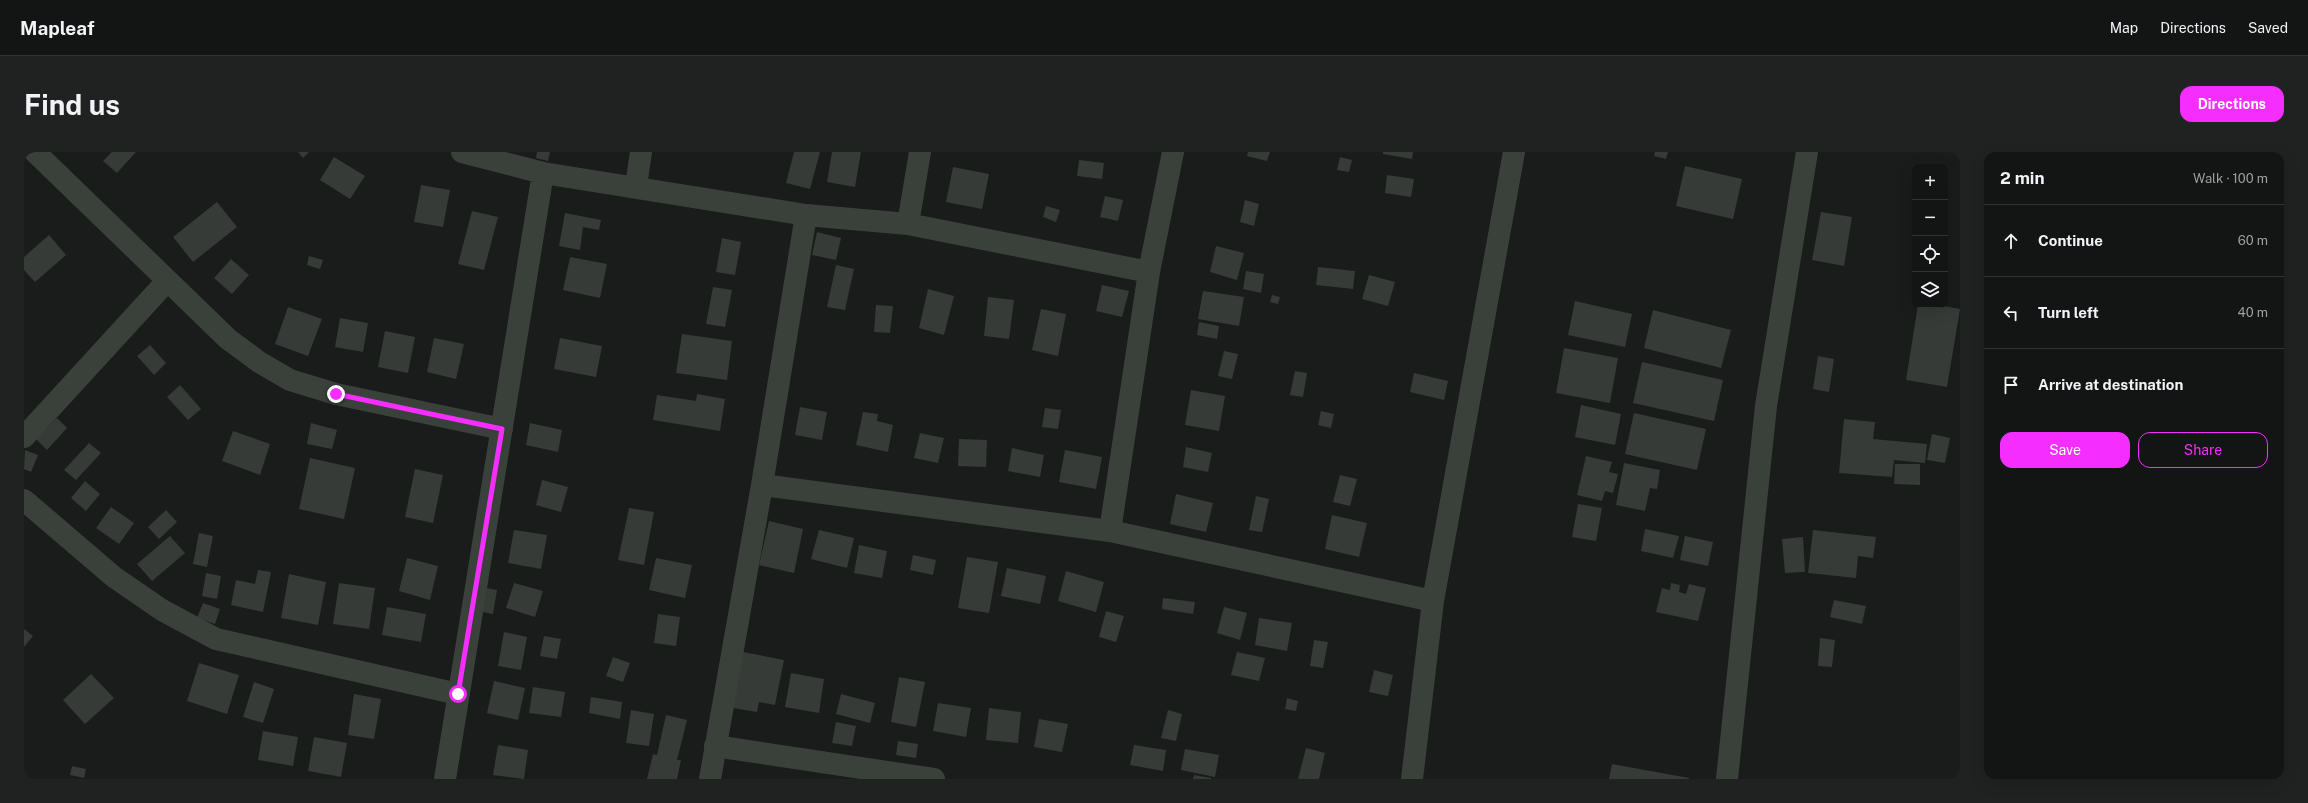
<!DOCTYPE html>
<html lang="en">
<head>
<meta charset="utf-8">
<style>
	body { margin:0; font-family:"Public Sans",sans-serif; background:#202222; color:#f1f3f6 }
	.controls { position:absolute; right:12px; top:12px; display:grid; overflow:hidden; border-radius:8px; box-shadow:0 4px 16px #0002 }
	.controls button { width:36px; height:36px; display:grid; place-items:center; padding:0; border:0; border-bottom:1px solid #323434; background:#131514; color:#f1f3f6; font:20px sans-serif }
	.stop { position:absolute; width:12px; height:12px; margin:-9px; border:3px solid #f52eff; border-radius:50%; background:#fff }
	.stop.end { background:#f52eff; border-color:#fff; box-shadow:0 1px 4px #0008 }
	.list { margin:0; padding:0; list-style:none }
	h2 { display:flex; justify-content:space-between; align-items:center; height:52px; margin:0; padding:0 16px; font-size:17px }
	h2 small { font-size:13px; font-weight:400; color:#9d9fa0 }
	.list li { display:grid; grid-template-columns:26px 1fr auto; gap:12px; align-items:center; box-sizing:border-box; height:72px; padding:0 16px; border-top:1px solid #323434 }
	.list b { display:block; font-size:15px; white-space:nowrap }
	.list em { font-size:13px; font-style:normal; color:#9d9fa0 }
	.actions { display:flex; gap:8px; padding:12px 16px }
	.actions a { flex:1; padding:9px 0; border:1px solid #f52eff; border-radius:12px; text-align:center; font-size:14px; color:#f52eff }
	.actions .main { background:#f52eff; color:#fff }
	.icon { flex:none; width:22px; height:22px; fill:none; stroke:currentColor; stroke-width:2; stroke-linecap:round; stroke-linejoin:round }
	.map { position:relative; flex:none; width:1936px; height:627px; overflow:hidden; border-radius:12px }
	header { display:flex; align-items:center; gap:24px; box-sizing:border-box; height:56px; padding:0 20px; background:#131514; border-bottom:1px solid #323434 }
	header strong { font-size:19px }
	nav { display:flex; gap:22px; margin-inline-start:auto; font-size:14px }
	.intro { display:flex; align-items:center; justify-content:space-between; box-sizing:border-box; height:96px; padding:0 24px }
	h1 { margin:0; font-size:28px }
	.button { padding:10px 18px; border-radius:12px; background:#f52eff; color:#fff; font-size:14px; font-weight:700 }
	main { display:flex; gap:24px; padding:0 24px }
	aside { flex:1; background:#131514; border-radius:12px; box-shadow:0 4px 16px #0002 }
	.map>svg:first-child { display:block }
</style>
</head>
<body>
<header>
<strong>Mapleaf</strong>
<nav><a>Map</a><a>Directions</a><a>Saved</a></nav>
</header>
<div class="intro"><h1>Find us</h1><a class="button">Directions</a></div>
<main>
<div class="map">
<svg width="1936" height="627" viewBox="0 0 1936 627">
	<rect width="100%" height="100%" fill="#191c1a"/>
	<path fill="#363b37" d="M88 0H112L93 21 79 9Z
		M274 0H285L279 6Z
		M513 0H526L524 9 512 6Z
		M770 0H796L786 37 762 31Z
		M808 0H837L831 35 803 30Z
		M1224 0H1246L1243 9 1223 4Z
		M1359 0H1389L1388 7 1359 2Z
		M1631 0H1644L1642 7 1630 4Z
		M310 5 341 24 326 47 296 28Z
		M1316 5 1328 8 1325 20 1313 18Z
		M1055 8 1080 11 1078 27 1053 24Z
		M1661 14 1718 27 1709 67 1652 54Z
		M929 15 965 22 958 57 922 50Z
		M1363 23 1390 27 1387 45 1361 41Z
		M397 33 426 38 419 75 390 70Z
		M1081 44 1099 48 1094 69 1076 65Z
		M1221 48 1235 52 1230 74 1216 70Z
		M193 50 213 75 169 110 149 85Z
		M1022 54 1036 58 1032 70 1019 65Z
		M448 59 474 65 460 118 434 112Z
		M1797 60 1828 65 1820 114 1788 108Z
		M541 61 577 68 575 78 559 75 556 98 535 94Z
		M793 80 817 86 812 108 788 103Z
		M25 83 42 103 11 130 0 118V105Z
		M698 86 717 90 711 123 692 120Z
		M1192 94 1220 101 1213 128 1186 120Z
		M285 104 299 108 296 117 283 113Z
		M546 105 583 112 576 146 539 138Z
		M207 107 225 123 208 142 190 126Z
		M812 113 830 117 821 158 803 155Z
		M1294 115 1331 119 1329 137 1292 133Z
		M1222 119 1240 122 1237 141 1219 137Z
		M1345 123 1371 130 1364 154 1338 147Z
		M1078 133 1105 139 1098 165 1072 159Z
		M689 135 708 138 701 175 682 172Z
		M904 137 930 144 920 183 895 176Z
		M1179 139 1220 145 1215 174 1174 167Z
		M1248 143 1256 145 1254 152 1246 150Z
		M964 145 990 148 985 187 960 184Z
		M1551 149 1608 162 1601 195 1544 183Z
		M852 153 869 154 866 181 850 180Z
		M1894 153H1914L1936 157 1923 235 1882 228Z
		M264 155 298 167 284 204 251 192Z
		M1017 157 1042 162 1034 204 1008 198Z
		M1629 158 1707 178 1697 216 1620 196Z
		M316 166 344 171 339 200 311 195Z
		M1175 170 1195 174 1193 187 1173 183Z
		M361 179 391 185 384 221 354 215Z
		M658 182 708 189 703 228 652 221Z
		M410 186 440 192 432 227 403 220Z
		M536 186 578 194 572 225 530 217Z
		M126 193 142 211 130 223 113 204Z
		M1540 196 1594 206 1586 251 1532 241Z
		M1200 199 1214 202 1208 227 1194 224Z
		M1794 204 1810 207 1805 240 1789 237Z
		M1618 210 1699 228 1690 269 1609 251Z
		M1271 219 1283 221 1279 245 1266 243Z
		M1390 221 1424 229 1420 248 1386 240Z
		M156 233 177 257 164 268 143 245Z
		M1167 238 1201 244 1195 279 1161 273Z
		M673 242 701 247 696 279 629 268 633 243 672 249Z
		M1557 253 1597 262 1591 293 1551 285Z
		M776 255 803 260 798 288 771 283Z
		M1021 256 1037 258 1034 277 1018 275Z
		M1297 259 1310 262 1307 276 1294 273Z
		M839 260 854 262 853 269 869 273 864 300 832 293Z
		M1610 261 1682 277 1673 318 1601 302Z
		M33 266 43 276 23 298 12 287Z
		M1820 267 1851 270 1849 287 1903 292 1901 311 1870 308 1868 325 1815 321Z
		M287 271 313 278 308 297 283 292Z
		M506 271 538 278 534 300 502 293Z
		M209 279 246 292 236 323 198 309Z
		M896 281 920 286 914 311 890 306Z
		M1908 282 1926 286 1921 311 1903 308Z
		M935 287 963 288 962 315 934 314Z
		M65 291 77 301 52 328 40 318Z
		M1162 295 1188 301 1184 320 1159 315Z
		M988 296 1020 303 1016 325 984 319Z
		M1 298 14 303 7 320 0 317Z
		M1041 298 1078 305 1072 337 1035 330Z
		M1562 304 1588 310 1585 320 1594 322 1589 341 1581 339 1578 349 1553 343Z
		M286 306 331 316 320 367 275 357Z
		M1600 311 1636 318 1633 337 1626 336 1621 359 1592 353Z
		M1871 312H1896V333L1870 332Z
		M391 317 419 323 409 371 381 365Z
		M1316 323 1333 327 1326 354 1309 350Z
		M518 328 544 335 537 360 512 353Z
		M61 329 76 342 62 359 47 346Z
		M1152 342 1189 351 1182 380 1146 372Z
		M1232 344 1245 347 1238 380 1225 378Z
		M1554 352 1578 356 1572 389 1548 385Z
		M87 355 110 371 95 392 72 376Z
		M605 356 630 360 620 413 594 408Z
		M142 358 153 370 135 387 124 375Z
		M1308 363 1343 371 1335 405 1301 397Z
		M745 369 779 377 770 421 735 413Z
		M1621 377 1655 384 1649 406 1617 399Z
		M490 378 523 383 517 417 484 411Z
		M795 378 830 386 823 416 787 407Z
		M1789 378 1852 385 1849 406 1834 404 1832 426 1784 421Z
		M175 381 189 384 183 415 169 412Z
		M146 384 161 401 128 429 113 412Z
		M1661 384 1689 390 1684 414 1656 408Z
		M1779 385 1781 420 1761 421 1758 387Z
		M835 393 863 399 858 426 830 421Z
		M889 403 912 408 909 423 886 418Z
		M943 405 974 410 965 461 934 456Z
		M383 406 414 414 406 448 375 439Z
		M632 406 668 413 661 446 625 438Z
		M983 416 1022 424 1016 452 977 444Z
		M234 418 247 420 239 460 207 453 212 428 231 432Z
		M1042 419 1080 430 1072 460 1034 449Z
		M182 421 197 424 193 447 178 444Z
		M265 422 302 430 294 473 257 466Z
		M315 431 351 436 345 477 309 472Z
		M490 431 519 439 511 465 482 456Z
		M1647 431 1656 433 1655 440 1662 442 1665 432 1682 436 1674 469 1632 460 1638 436 1646 438Z
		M457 435 473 438 469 462 453 459Z
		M1139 446 1171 450 1169 462 1138 457Z
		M1810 448 1842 454 1838 472 1806 465Z
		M179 451 196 457 191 472 173 466Z
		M363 455 402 462 397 490 358 483Z
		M1200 455 1223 461 1216 488 1193 481Z
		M1082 459 1100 464 1092 490 1075 485Z
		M634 462 656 465 652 494 630 491Z
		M1235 466 1268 471 1263 499 1231 493Z
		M0 477 9 484 0 495Z
		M480 480 503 485 497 518 474 514Z
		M520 484 537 487 533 507 516 504Z
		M1796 486 1811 488 1808 515 1794 514Z
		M1290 488 1304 490 1299 516 1286 514Z
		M719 500 760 508 751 553 735 550 733 560 709 556Z
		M1213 500 1241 506 1235 529 1207 523Z
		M589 505 606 511 599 530 582 524Z
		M175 511 215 523 203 562 163 549Z
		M1350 518 1369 523 1364 544 1345 540Z
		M767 521 800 527 795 561 761 555Z
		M67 522 90 546 61 572 39 548Z
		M875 525 901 530 892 575 867 570Z
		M470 529 501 536 494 568 463 561Z
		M230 530 250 537 239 571 219 565Z
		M509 535 541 540 537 565 505 561Z
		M330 542 357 547 350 587 324 583Z
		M817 542 851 551 846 571 812 562Z
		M567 545 598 550 596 567 565 561Z
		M1263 546 1274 549 1272 559 1261 557Z
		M914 551 947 556 942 585 909 579Z
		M965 556 997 560 994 591 962 588Z
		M607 558 630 562 625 594 602 591Z
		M1144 558 1158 562 1152 589 1137 586Z
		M642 563 663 568 653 608H657L653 627H623L629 602 633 603Z
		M1015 567 1044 572 1038 600 1010 595Z
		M812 570 832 574 828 594 808 591Z
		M239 579 274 585 269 614 234 608Z
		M290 585 323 591 317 625 284 619Z
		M874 589 894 592 892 606 872 603Z
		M474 593 504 598 500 627 469 623Z
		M1110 593 1142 598 1139 619 1106 613Z
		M1282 596 1301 601 1295 627H1274Z
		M1161 597 1195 603 1191 625 1157 618Z
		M1588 612 1665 626V627H1585Z
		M48 614 62 617 60 626 46 623Z
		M1170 623 1187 626V627H1169Z"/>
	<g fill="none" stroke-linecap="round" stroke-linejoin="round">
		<path stroke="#3a413b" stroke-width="22" d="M11 0 204 187 235 210 266 228 312 242 478 277
			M438 0 519 21 782 63 884 72 1125 120
			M1149 0 1125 120 1086 379 1409 449
			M612 34 617 0
			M884 72 896 0
			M0 285 143 129
			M738 333 1086 379
			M0 348 90 425 138 458 192 487 434 542
			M691 594 910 627
			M421 627 519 21
			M686 627 738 333 782 63
			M1388 627 1409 449 1490 0
			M1703 627 1742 254 1783 0"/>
	</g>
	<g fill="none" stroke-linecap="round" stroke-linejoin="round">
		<path stroke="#f52eff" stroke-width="5" d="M312 242 478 277 434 542"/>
	</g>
</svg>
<div class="controls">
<button>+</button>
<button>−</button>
<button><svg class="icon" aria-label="locate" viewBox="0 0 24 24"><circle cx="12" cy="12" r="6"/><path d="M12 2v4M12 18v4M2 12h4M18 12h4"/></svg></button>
<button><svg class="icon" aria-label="layers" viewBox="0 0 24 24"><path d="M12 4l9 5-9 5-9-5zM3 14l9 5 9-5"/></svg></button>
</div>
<div class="stop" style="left:434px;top:542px"></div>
<div class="stop end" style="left:312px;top:242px"></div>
</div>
<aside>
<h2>2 min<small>Walk · 100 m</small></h2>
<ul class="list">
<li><svg class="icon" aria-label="ahead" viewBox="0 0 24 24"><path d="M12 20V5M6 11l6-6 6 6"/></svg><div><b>Continue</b></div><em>60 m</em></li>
<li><svg class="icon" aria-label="left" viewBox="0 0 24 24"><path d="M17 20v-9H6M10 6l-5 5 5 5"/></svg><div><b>Turn left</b></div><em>40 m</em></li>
<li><svg class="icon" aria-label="arrive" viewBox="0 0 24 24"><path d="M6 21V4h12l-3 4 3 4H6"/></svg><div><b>Arrive at destination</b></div></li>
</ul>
<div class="actions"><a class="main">Save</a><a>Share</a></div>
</aside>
</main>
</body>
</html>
